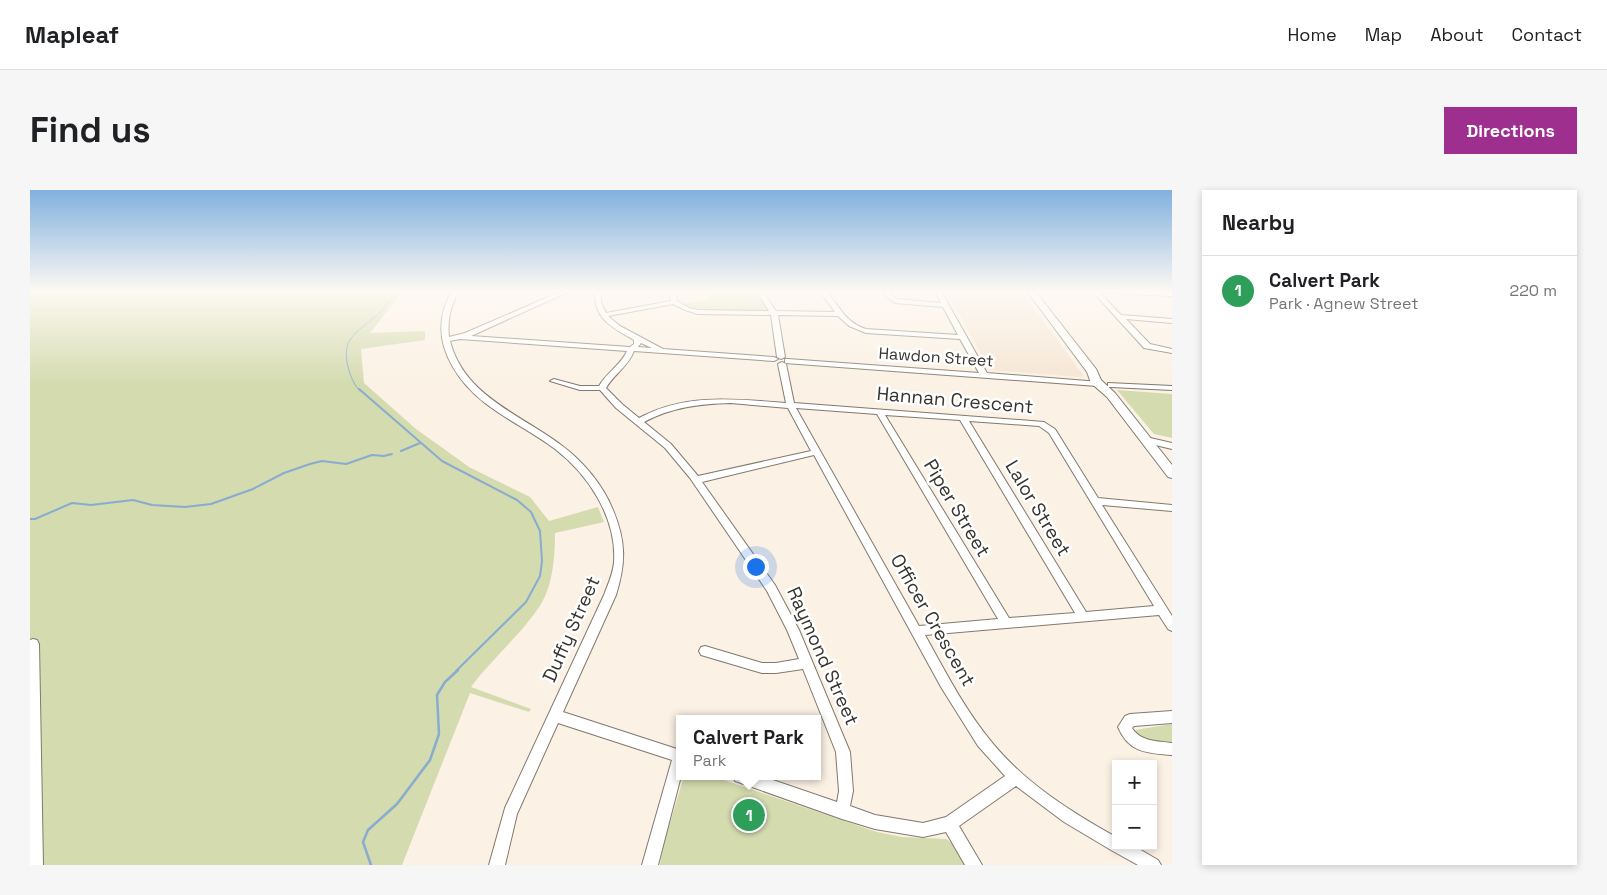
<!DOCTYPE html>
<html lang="en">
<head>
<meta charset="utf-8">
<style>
	body { margin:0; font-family:"Space Grotesk",sans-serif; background:#f6f6f6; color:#202124 }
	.controls { position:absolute; right:15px; bottom:15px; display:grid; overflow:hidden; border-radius:0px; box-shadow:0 2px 8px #0003 }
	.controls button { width:45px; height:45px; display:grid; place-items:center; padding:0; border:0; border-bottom:1px solid #e0e0e0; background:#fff; color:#202124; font:25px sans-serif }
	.you { position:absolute; left:725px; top:376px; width:18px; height:18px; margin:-12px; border:4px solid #fff; border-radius:50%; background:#1a73e8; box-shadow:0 0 0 8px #1a73e833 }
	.badge { display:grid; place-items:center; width:32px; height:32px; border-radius:50%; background:#9e2f8f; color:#fff; font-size:16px; font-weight:700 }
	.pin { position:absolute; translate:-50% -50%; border:2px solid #fff; box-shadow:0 1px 5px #0006 }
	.popup { position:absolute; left:646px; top:525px; width:145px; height:65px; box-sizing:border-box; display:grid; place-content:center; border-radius:0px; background:#fff; filter:drop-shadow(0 1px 4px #0005); font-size:16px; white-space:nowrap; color:#757577 }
	.popup b { font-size:19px; color:#202124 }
	.popup::after { content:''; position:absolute; left:50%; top:100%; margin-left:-10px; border:10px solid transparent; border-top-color:#fff }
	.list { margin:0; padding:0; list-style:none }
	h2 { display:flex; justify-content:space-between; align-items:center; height:65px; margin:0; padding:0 20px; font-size:21px }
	h2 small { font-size:16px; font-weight:400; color:#757577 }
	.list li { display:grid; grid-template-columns:32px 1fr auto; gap:15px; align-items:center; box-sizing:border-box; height:70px; padding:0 20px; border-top:1px solid #e0e0e0 }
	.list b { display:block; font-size:19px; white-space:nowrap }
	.list p { margin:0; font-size:16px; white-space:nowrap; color:#757577 }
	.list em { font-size:16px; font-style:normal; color:#757577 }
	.map { position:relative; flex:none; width:1142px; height:675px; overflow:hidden; border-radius:0px }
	header { display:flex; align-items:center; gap:30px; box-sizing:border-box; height:70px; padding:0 25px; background:#fff; border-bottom:1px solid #e0e0e0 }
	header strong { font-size:24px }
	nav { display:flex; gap:28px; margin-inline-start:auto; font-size:18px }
	.intro { display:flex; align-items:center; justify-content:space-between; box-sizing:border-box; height:120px; padding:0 30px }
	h1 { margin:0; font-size:35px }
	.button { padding:12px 22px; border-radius:0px; background:#9e2f8f; color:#fff; font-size:18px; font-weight:700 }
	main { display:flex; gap:30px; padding:0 30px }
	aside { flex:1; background:#fff; border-radius:0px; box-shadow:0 2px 8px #0003 }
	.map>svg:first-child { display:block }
</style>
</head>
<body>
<header>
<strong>Mapleaf</strong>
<nav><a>Home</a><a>Map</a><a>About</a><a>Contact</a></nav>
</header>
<div class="intro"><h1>Find us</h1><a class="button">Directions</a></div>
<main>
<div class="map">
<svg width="1142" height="675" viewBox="0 0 1142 675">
	<rect width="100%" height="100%" fill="#fbf1e4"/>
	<path fill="#f5e5d3" d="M916 101H991L1053 185 1052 187 960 180Z"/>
	<path fill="#d4dbaf" d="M0 101H373L340 143 395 141V150L331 159 334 193 386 239 428 269 439 277 500 307 519 331 568 317 574 332 525 343C525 365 523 395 511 414 493 443 462 468 441 497L501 519 499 522 440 503 372 675H0Z
		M674 101H727L738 119 735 121H670L650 114 681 109Z
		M1087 200 1142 204V248L1124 244Z
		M1142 534V554C1129 553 1110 554 1105 540Z
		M654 586H682L847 642 872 647 916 649 922 653 936 675H630L633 656Z"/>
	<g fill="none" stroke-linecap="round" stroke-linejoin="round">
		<path stroke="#88accf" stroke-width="1" d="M330 201C320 192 311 162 320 150 328 138 342 131 352 120 357 115 361 107 365 101"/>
		<path stroke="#88accf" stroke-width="2" d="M329 199 412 271 487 310 501 322 510 341 512 371 510 386 496 412 426 481
			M371 261 390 253
			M0 329H5L42 313 61 315 103 310 122 315 155 317 181 314 223 299 254 283 280 274 292 271 316 274 342 265 354 266 362 264"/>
		<path stroke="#88accf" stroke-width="2.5" d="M341 675 333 652 338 640 367 614 400 570 409 544 407 505 415 492 428 480"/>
		<defs>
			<path id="minor" d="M422 101H428C421 117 417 130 419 147L435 143 532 101H539L538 102 441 146 600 157 604 154V150C583 138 563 129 565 101H571V112L576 123 641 111 640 107 643 101H649L646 107 647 111 659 118 668 120 739 121 726 101H732L746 121 805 122 790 101H796C809 116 816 133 836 139L928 145 913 117 865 113 850 101H856L867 109 911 113 905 101H911L957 183 1070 192 1071 194 1067 196 755 173V169H758L949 183 930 149 836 143 819 136 808 126 748 125 755 167 751 169 747 167 741 125 668 124 655 120 643 114 578 126 590 136 633 159 744 167 748 169 744 171 604 161C598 177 584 184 576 198L592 214 609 228C655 203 705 209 756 213L748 174 752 172 756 174 764 213 1014 232 1025 239 1068 308 1142 315V321L1072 315 1142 426V441L1138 439 1129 425 895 445C916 483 936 522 964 555 997 594 1041 622 1086 647V656H1104L1128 670 1131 675H1108L1081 660 1034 632 986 596 929 636 952 675H935L916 642 893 647 845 639 812 629 705 591 703 586H731L807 612 809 601 806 562 773 479 746 483H732L671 465 669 461 671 457 675 456 732 473H746L769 469 757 440 737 401 660 288 635 258 586 218 570 200H550L520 191 524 189 550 196H569C577 182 591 175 597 161L430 149 420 151C434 206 490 224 531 255 553 271 573 295 583 320 596 351 596 373 586 405L533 522 650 560 651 586 628 675H612L642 570 528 533 487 624 475 675H459L475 618 574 405C578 394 583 384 584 372 587 328 558 284 525 259 502 242 477 230 455 213 430 194 407 161 412 129 413 119 417 110 422 101ZM611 153 622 158 608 157ZM701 213 758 218 781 261 668 286 641 254 614 232C642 217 670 214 701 213ZM766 218 847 224 968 429 889 436ZM855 225 930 230 1045 423 979 428ZM939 231 1009 236 1019 243 1124 416 1056 422ZM784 265 911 497 948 556 975 586 916 627 893 633 845 625 820 616 823 601 820 562 769 440 745 395 672 292Z
				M1062 101H1068L1091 125 1142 129V133L1096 129 1120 154 1142 159V163L1114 158Z
				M1074 101 1142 102V106L1077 103Z
				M1078 193 1142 196V200L1081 197H1078Z
				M1116 247 1142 253V259L1113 252 1112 250 1113 248Z
				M3 449 7 450 9 454 13 675H0V450Z
				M1142 521V533L1104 536 1102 538C1111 552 1127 551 1142 553V565C1117 563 1099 563 1088 537L1095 526 1100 524Z"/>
			<path id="major" d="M997 101H1005L1066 179 1071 190 1085 203 1142 275V288L1138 287 1077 207 1061 193 1057 182Z"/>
		</defs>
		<use href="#minor" stroke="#81796d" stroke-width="2"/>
		<use href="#major" stroke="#81796d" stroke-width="2"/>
		<use href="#minor" fill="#fff" fill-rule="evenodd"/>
		<use href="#major" fill="#fff" fill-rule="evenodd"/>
	</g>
	<linearGradient id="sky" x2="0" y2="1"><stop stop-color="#81b1de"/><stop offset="0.52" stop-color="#fdf9f3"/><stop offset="1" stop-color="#fdf9f3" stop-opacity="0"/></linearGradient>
	<rect width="1142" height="195" fill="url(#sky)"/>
	<g text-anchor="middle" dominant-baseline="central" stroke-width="5" stroke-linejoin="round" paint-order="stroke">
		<g font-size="16" fill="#37342f" stroke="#fff">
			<text transform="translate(906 167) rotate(4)">Hawdon Street</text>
		</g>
		<g font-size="19" fill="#37342f" stroke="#fff">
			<text transform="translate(925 210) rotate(5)">Hannan Crescent</text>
			<text transform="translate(927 318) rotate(59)">Piper Street</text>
			<text transform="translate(1008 318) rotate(59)">Lalor Street</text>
			<text transform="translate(903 430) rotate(60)">Officer Crescent</text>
			<text transform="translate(541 439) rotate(-66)">Duffy Street</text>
			<text transform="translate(793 466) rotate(66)">Raymond Street</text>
		</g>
	</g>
</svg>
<div class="controls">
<button>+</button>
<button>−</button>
</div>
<div class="you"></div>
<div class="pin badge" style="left:719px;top:625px;background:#2e9e5b">1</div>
<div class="popup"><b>Calvert Park</b>Park</div>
</div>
<aside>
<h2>Nearby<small></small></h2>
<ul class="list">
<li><span class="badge" style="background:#2e9e5b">1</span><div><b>Calvert Park</b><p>Park · Agnew Street</p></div><em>220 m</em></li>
</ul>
</aside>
</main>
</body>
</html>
